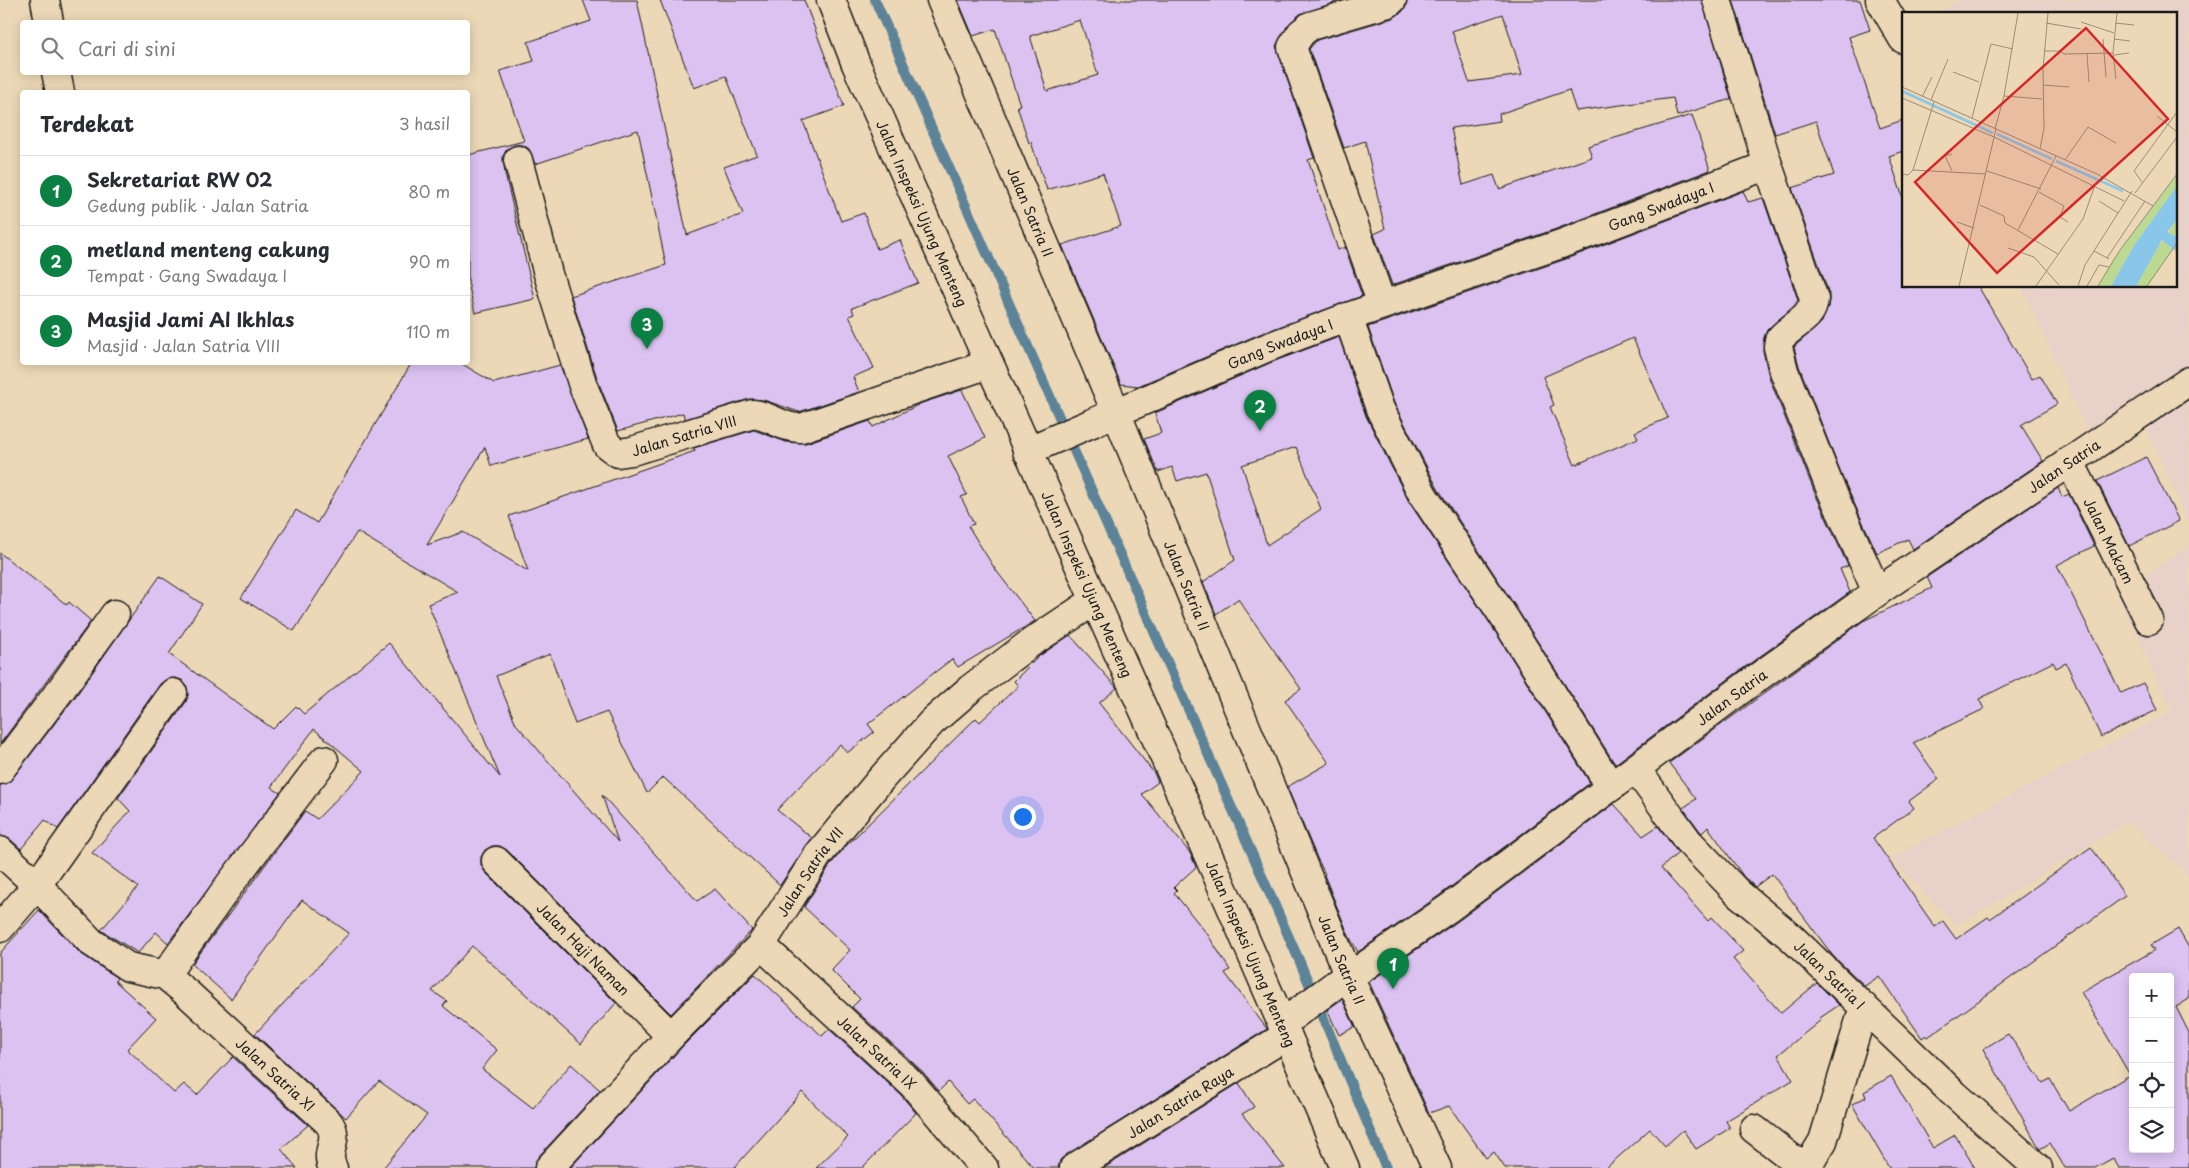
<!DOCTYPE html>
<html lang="id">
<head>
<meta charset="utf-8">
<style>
	body { margin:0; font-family:"Playpen Sans",sans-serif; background:#f7f7f7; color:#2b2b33 }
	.controls { position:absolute; right:15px; bottom:15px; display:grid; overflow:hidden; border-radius:5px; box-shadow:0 2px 12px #0003 }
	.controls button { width:45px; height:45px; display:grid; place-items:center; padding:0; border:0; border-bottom:1px solid #e1e1e2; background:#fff; color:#2b2b33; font:25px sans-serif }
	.you { position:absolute; left:1022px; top:816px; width:18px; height:18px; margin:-12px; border:4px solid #fff; border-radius:50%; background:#1a73e8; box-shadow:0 0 0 8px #1a73e833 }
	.badge { display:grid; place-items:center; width:32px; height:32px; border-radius:50%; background:#0b8043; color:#fff; font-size:16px; font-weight:700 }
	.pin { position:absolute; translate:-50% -41px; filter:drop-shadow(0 1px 2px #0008) }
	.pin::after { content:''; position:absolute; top:26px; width:18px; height:15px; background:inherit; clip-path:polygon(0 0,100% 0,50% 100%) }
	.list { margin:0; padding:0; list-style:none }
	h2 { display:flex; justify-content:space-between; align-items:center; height:65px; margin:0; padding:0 20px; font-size:21px }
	h2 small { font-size:16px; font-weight:400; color:#7c7c81 }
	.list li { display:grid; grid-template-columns:32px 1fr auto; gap:15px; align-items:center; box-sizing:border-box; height:70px; padding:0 20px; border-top:1px solid #e1e1e2 }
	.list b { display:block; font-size:19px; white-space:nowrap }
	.list p { margin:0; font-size:16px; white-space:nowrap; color:#7c7c81 }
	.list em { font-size:16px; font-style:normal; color:#7c7c81 }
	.icon { flex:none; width:28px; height:28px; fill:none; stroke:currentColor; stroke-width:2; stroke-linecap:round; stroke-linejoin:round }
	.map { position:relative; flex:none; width:2189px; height:1168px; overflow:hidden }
	.search { position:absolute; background:#fff; box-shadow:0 2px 12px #0003; left:20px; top:20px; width:450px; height:55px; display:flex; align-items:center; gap:12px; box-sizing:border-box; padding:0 18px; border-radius:5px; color:#7c7c81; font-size:19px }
	.panel { position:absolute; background:#fff; box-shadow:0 2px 12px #0003; left:20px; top:90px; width:450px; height:275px; border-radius:5px }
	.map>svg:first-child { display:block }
</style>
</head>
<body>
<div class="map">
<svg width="2189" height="1168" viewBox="0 0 2189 1168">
	<rect width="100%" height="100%" fill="#ecd8b6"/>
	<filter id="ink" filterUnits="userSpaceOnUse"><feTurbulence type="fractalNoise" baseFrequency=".02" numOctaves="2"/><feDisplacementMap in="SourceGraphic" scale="10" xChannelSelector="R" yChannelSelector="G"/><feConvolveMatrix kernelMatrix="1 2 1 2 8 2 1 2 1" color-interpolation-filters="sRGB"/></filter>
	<g filter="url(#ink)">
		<path fill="#e7d1c8" d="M1961 0H2189V523L2140 414 2089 435 2021 286H2175V14H1936Z
			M2189 545V876L2128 821 1957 926 1890 858 2172 711 2118 596Z"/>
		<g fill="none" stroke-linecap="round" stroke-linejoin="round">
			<path stroke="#5d8398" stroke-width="10" d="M875 0 1299 960 1386 1168"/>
		</g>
		<path fill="#dbc2f1" stroke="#1c1c1c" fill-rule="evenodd" d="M583 0H637L687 235 743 214 724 167 757 155 726 76 694 88 660 0H804L844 106 803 121 841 221 864 213 877 249 900 240 918 283 852 308 854 314 849 316 874 368 853 377 859 392 799 412 764 400 749 399 685 419 683 413 618 431 598 381 571 296 666 265 638 130 535 164 529 149 523 145H515L507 149 503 156 505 174 535 299 475 313 468 282V155L524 141 500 71 534 61 528 42 591 21Z
			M958 0H1343L1300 14 1288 25 1276 46 1314 158 1308 160 1338 250 1345 247 1362 296 1260 334 1138 386 1121 384 1062 245 1121 226 1103 173 1047 190 1031 142 1029 143 1017 106 1020 105 995 29 973 36ZM1080 20 1098 75 1047 91 1030 36Z
			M1407 0H1702L1731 99 1677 116 1673 98 1576 111 1569 90 1499 114 1500 121 1451 128 1463 185 1494 175 1499 189 1592 157 1588 146 1692 115 1710 170 1556 229 1392 285 1374 234 1385 229 1365 141 1344 148 1309 49 1317 40 1393 18 1402 12 1406 7ZM1503 14 1522 75 1469 82 1452 31Z
			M1733 0H1860L1870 30 1849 37 1880 128 1903 120V151L1889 156 1903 198V286H1978L2032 379 2040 375 2057 404 2021 425 2043 461 1913 549 1908 539 1877 553 1843 479 1799 366 1794 347 1822 322 1829 301V294L1792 188 1834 175 1816 121 1775 134Z
			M1743 191 1748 202 1763 198 1798 300 1794 306 1767 330 1764 338 1763 351 1769 377 1814 491 1848 566 1840 569 1850 592 1738 672 1615 764 1517 609 1437 487 1394 403 1368 327 1566 259ZM1633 338 1668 418 1635 432 1638 438 1575 465 1550 407 1554 405 1543 377Z
			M1339 337 1366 416 1409 502 1491 625 1590 783 1440 895 1358 952 1349 936 1324 875 1325 874 1317 858 1287 787 1329 763 1285 700 1301 689 1238 599 1216 614 1203 582 1235 560 1206 472 1177 481 1172 467 1158 472 1144 439 1161 433 1155 413 1272 362ZM1296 447 1321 509 1267 545 1242 465Z
			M412 362H459L494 383 560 365 588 439 491 466 485 447 427 545 463 532 528 571 509 516 695 451 694 448 754 430 786 442 806 443 870 421 873 427 922 403 962 390 985 438 948 456 967 495 961 497 974 524 968 526 995 569 1035 621 958 667 952 659 868 724 874 732 847 753 840 744 777 810 812 838 780 885 663 777 647 793 607 712 575 724 550 654 496 676 516 724 618 842 602 795 697 901 715 889 752 930 671 1014 507 850 500 846H492L485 850 481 857V865L485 872 616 1003 581 1044 472 946 432 991 447 1001 443 1006 497 1050 482 1069 533 1108 571 1064 600 1090 538 1157 534 1168H383L427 1115 379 1081 346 1118 255 1034 349 933 302 900 231 999 192 964 305 811 317 819 364 771 314 729 271 787 280 793 168 943 156 932 138 953 101 930 138 887 92 853 130 811 118 798 186 702 188 695 187 687 182 680 175 678 167 679 160 684 58 829 45 820 21 849 10 839 0 836V785L6 784 12 779 75 697 160 576 202 604 169 654 273 729 296 706 304 714 389 643 500 777 428 604 458 592 357 532 294 631 241 598 296 510 317 523Z
			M2146 457 2179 521 2129 546 2097 481Z
			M2058 488 2062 497 2069 494 2094 546 2057 565 2121 693 2143 683 2157 710 2101 737 2066 663 2056 668 2053 662 1979 699 1984 709 1913 743 1939 779 1909 801 1914 808 1873 838 1935 927 1943 921 1956 939 1988 917 1990 919 2091 847 2125 896 1928 1037 1926 1035 1922 1038 1879 976 1865 986 1833 956 1772 874 1755 887 1744 877 1708 827 1702 833 1700 831 1683 808 1696 799 1669 763 1863 621 1932 588 1927 577Z
			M0 553 67 605 69 602 91 621 0 744Z
			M1070 635 1117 688 1099 703 1154 773 1158 782 1142 794 1190 853 1196 867 1174 887 1177 890 1174 893 1208 935 1230 970 1225 973 1267 1029 1066 1155 1060 1160 1058 1168H1034L973 1099 967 1104 948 1082 939 1091 923 1072 852 1007 860 999 831 970 850 950 804 907 831 864 846 846 976 718 980 722 1018 686 1014 681 1038 657Z
			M1614 804 1643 836 1658 826 1678 853 1661 868 1708 921 1712 917 1743 951 1733 959 1781 1013 1817 983 1839 1005 1820 1018 1821 1020 1778 1055 1793 1080 1726 1121 1730 1128 1696 1149 1683 1130 1665 1146 1650 1129 1606 1168H1505L1494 1152 1486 1158 1449 1106 1429 1113 1369 982 1458 921Z
			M39 910 80 953 117 978 115 981 156 1018 127 1049 174 1093 184 1084 197 1095 233 1057 308 1125 281 1149 297 1168H0V953Z
			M2178 929 2189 948V999L2176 1007 2189 1033V1168H2119L2113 1158 2095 1168H2065L2050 1143 2040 1149 1983 1049 2008 1034 2043 1083 2050 1079 2069 1111 2130 1075 2081 992 2155 950 2151 945ZM2133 977H2170V1149H2133Z
			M755 974 822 1036 829 1029 901 1095 916 1113 862 1168H816L848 1137 802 1092 734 1168H570L682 1047Z
			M1342 999 1355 1027 1339 1035 1327 1010Z
			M1891 1076 1933 1148 1955 1135 1975 1168H1889L1852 1104 1866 1097 1864 1092Z
			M1239 1083 1254 1107 1242 1114 1285 1168H1104Z"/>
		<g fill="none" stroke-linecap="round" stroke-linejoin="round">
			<defs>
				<g id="minor">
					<path d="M45 0 49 22"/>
					<path id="s1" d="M831 0 856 64 1229 902 1345 1168"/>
					<path id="s2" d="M941 0 1116 412 1349 977 1437 1168"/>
					<path d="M1717 0 1768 165 1814 299C1813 320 1790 325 1779 340L1778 347 1784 371 1829 485 1877 592"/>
					<path d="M1880 0 1903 39"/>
					<path d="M56 72 60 92"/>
					<path id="s3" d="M518 160 548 274 583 386 607 445 618 453 632 451 753 414C771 416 784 429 801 428L989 364"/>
					<path d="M1382 305 1292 47 1301 33 1310 26 1388 3 1392 0"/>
					<path d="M1348 317 1380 409 1423 495 1504 617 1611 787"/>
					<path id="s4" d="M1027 451 1266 348 1348 317 1561 244 1768 165"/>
					<path id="s5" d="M2069 460 2149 620"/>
					<path id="s6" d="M1636 769 1688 841 1738 893 1792 938 1952 1092 2038 1168"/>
					<path d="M0 770 62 688 115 614"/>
					<path id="s7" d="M0 851 37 885 91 942 128 967 165 975 188 994 328 1122C342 1139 323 1151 333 1168"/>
					<path id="s8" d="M496 861 671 1036"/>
					<path d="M0 928 37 885 173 693"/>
					<path id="s9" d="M761 945 912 1084 984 1168"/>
					<path d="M165 975 230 884 324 760"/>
					<path id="s10" d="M1282 1024 1340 981 1349 977 1449 908 1747 685 1877 592 2189 381"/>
					<path d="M1754 1129 1794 1160 1806 1162 1812 1159 1823 1141 1864 1007"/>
					<path id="s11" d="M549 1168 671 1036 761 945 818 855 881 779 932 722 970 689 1029 644 1094 601"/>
					<path id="s12" d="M1074 1168 1287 1035"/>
				</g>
			</defs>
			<use href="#minor" stroke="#1c1c1c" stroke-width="31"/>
			<use href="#minor" stroke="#ecd8b6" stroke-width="28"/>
		</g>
	</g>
	<g text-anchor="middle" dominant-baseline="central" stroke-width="4" stroke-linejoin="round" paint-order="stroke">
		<g font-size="14" fill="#1c1c1c" stroke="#ecd8b6">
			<text stroke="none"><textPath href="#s4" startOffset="680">Gang Swadaya I</textPath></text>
			<text stroke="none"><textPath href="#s2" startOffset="230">Jalan Satria II</textPath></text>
			<text stroke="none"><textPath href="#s1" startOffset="232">Jalan Inspeksi Ujung Menteng</textPath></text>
			<text stroke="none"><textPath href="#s4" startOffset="275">Gang Swadaya I</textPath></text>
			<text stroke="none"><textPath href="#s3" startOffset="381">Jalan Satria VIII</textPath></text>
			<text stroke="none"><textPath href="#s10" startOffset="961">Jalan Satria</textPath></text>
			<text stroke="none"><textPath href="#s5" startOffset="90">Jalan Makam</textPath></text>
			<text stroke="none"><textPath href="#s1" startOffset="638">Jalan Inspeksi Ujung Menteng</textPath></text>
			<text stroke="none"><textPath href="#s2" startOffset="635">Jalan Satria II</textPath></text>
			<text stroke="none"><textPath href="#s10" startOffset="556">Jalan Satria</textPath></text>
			<text stroke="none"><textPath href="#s11" startOffset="396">Jalan Satria VII</textPath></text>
			<text stroke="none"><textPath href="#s8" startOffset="124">Jalan Haji Naman</textPath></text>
			<text stroke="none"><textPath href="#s1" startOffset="1042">Jalan Inspeksi Ujung Menteng</textPath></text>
			<text stroke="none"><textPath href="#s2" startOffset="1040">Jalan Satria II</textPath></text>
			<text stroke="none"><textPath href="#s6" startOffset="284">Jalan Satria I</textPath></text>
			<text stroke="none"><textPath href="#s9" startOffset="158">Jalan Satria IX</textPath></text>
			<text stroke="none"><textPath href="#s7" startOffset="360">Jalan Satria XI</textPath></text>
			<text stroke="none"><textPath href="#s12" startOffset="125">Jalan Satria Raya</textPath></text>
		</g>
	</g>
	<g transform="translate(1902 12)">
		<rect width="275" height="275" fill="#ecd8b6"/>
		<path d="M275 162V174L233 232 209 274H196L210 249ZM275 208V231L246 274H234L247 248Z" fill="#bbd991"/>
		<path d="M275 174V208L265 220 275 225V240L260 228 234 274H209L233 232Z" fill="#89c7ea"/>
		<path fill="none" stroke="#89c7ea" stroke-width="2.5" d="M0 79 91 121M95 122 150 147M154 149 221 179"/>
		<path fill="none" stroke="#998d78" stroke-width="1" d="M179 10 212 21M144 11 179 17M213 11 232 13M201 27 204 65M212 27 228 29M142 39H158L162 42 211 41M185 42 187 70M212 43 227 41M51 60 77 70M214 67 211 41 215 1M141 73 167 75M0 75 195 162 251 194M102 84 140 87M20 85 30 65M0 86 92 125 222 189M29 88 46 47M255 104 275 120M70 106 89 32 111 37M93 117 102 84 116 1M138 137 142 116 141 57 146 1M163 148 186 115 214 131M11 158 84 162M50 159 43 144 50 142M85 159 139 177M0 162 6 163 11 158 32 90M240 170 232 159 275 100M137 180 162 194 158 205 166 210M233 181 275 125M197 189 216 201M78 193 102 204 103 211 156 242M55 210 72 216M116 218 154 144M106 236 132 245 157 273M192 239 207 247M205 246 243 189M57 274 94 117M134 274 181 207 193 173M176 274 183 253 230 179M185 274 197 253 207 255M196 274 218 238 275 162M245 274 275 231"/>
		<path fill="#d62828" fill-opacity="0.15" stroke="#d62828" stroke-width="2.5" d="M184 16 266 107 95 261 13 170Z"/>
		<rect width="275" height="275" fill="none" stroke="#1c1c1c" stroke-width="2.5"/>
	</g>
</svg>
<div class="controls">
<button>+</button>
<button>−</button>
<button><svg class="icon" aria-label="locate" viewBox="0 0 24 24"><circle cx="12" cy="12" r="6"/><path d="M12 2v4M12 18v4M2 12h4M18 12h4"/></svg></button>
<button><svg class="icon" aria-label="layers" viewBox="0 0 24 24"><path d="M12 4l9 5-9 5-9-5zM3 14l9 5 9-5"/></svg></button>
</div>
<div class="you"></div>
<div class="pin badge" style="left:1393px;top:989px">1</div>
<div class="pin badge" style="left:1260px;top:431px">2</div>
<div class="pin badge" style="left:647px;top:349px">3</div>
<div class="search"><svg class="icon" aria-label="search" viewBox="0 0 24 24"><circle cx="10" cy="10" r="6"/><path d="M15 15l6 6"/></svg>Cari di sini</div>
<section class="panel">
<h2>Terdekat<small>3 hasil</small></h2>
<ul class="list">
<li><span class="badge">1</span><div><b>Sekretariat RW 02</b><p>Gedung publik · Jalan Satria</p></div><em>80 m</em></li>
<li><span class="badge">2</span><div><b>metland menteng cakung</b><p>Tempat · Gang Swadaya I</p></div><em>90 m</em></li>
<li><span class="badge">3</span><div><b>Masjid Jami Al Ikhlas</b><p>Masjid · Jalan Satria VIII</p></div><em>110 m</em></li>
</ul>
</section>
</div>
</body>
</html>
